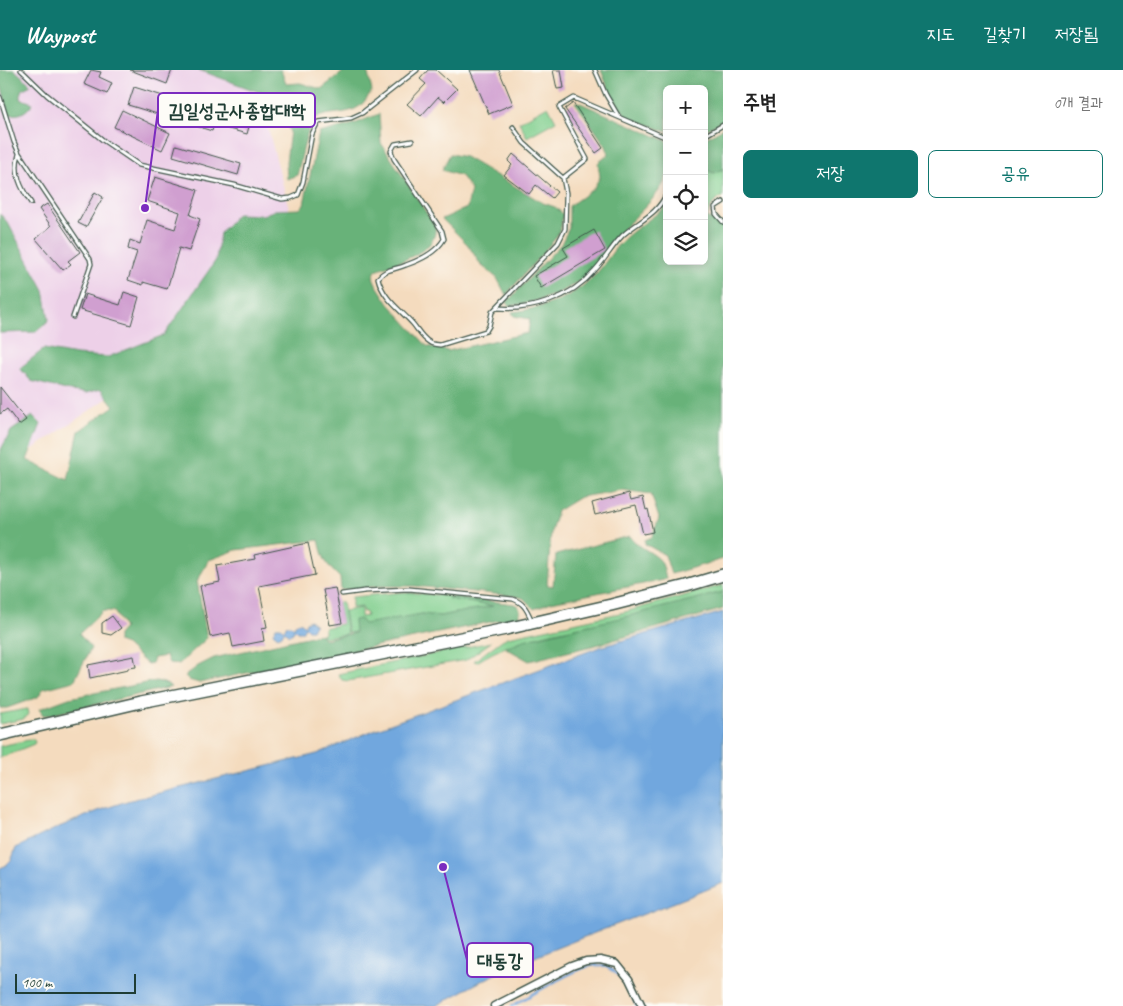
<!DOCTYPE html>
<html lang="ko">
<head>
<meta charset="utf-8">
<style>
	body { margin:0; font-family:Caveat,"Poor Story",sans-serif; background:#f6f6f6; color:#222 }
	.controls { position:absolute; right:15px; top:15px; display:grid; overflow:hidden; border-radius:8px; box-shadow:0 2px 8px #0003 }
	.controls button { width:45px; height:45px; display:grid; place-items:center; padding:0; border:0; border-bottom:1px solid #e0e0e0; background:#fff; color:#222; font:25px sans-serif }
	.scale { position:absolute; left:15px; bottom:12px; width:121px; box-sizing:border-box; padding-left:5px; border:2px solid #1f3d34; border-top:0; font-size:14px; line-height:18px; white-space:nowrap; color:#1f3d34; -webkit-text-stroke:4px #fdfcf7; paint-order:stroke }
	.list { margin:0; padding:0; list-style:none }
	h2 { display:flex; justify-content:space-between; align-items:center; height:65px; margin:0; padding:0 20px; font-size:21px }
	h2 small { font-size:16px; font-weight:400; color:#767676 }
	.actions { display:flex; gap:10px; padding:15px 20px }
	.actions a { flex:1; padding:11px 0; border:1px solid #0f766e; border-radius:8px; text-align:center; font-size:18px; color:#0f766e }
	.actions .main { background:#0f766e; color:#fff }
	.icon { flex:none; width:28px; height:28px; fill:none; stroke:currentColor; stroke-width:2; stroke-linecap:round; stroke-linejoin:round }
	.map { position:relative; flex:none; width:723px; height:936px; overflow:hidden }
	header { display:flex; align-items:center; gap:30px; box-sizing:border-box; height:70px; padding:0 25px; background:#0f766e; color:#fff }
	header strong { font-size:24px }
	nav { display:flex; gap:28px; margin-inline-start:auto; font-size:18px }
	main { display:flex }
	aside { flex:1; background:#fff }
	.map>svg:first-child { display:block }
</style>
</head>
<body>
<header>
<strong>Waypost</strong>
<nav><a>지도</a><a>길찾기</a><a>저장됨</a></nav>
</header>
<main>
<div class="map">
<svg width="723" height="936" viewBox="0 0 723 936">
	<rect width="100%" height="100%" fill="#fdfcf7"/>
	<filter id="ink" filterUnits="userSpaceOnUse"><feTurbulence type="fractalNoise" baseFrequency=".02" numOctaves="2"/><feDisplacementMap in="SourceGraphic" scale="10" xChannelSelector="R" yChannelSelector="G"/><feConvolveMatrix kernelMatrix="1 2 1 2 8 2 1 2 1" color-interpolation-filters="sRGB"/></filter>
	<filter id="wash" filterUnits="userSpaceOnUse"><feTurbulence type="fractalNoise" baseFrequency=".0096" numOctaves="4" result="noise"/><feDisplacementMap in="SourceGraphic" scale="20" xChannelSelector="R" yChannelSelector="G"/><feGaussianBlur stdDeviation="1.12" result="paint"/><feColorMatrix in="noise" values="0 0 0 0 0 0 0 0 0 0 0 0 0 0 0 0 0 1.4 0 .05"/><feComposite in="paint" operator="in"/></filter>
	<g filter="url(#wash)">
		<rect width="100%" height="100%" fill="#f4dbbe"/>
		<path fill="#edd0e8" d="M0 0H249L269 62 309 215 174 283 30 381 0 392Z"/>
		<path fill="#81cf8e" stroke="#508661" d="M548 36 556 51 527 67 519 52Z
			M704 99 714 103 723 99V127C713 131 710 137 707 147L704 145Z
			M723 515V522C688 531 653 541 619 549 571 560 518 565 477 592L474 591 502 570 508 567 625 542Z
			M404 522 449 526V529L495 536 440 546 422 544 363 555 354 551 356 562 348 563 344 541 361 538V547L367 546 366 542H363L362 537 352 538V527Z
			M342 532 347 564 325 567 321 564 324 563V558L342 554 338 533Z
			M491 572 466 590 348 611 342 610 338 604Z
			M27 639 28 644 24 649 0 654V644Z
			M33 669 35 672 34 674 0 688V676Z"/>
		<path fill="#68b279" stroke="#447856" d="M0 0H15L31 15 21 20V29L33 33C26 42 21 46 9 44L0 11Z
			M199 0H281L286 14 300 13 321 19 342 3 343 0H367L372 21C368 26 364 33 360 36 347 46 326 41 315 49 306 57 301 92 297 105L287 109 286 92 290 61 267 25Z
			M601 0H723V50L704 61V19H667V62L626 46 610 23Z
			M575 32H578L667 71C667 82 669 95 667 105 663 122 636 146 624 158 612 170 605 186 594 198 571 222 540 232 509 236L507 232 561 174 569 158V136L593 119 600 107 598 93 609 84 606 76Z
			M379 44 381 73 435 156C439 183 396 192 376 200L373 207 376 214 389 234 427 276 448 281 528 263 530 249 514 246 512 242C545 238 571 229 595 205 604 196 610 184 619 174 633 159 652 149 667 135V191H704V145L723 156V489L671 504 665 485 645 474V470L652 467 659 448 651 424 622 420 580 427 557 441 551 462 547 515 553 516 556 485 630 466C637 477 649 480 659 489 663 493 664 501 666 508L663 510 551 532 534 539 523 528 514 526 415 516H380L341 520 340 508C325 493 324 491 319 470L236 480 209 490 197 511 207 568 179 594 169 593 166 586 154 588 152 593 147 594 126 575 118 572V565L124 558 114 541H103L79 564 91 578 74 611 43 619 38 627 7 638H0V381L11 361 33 346 41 354 27 390 68 410 79 361 114 336 101 319 86 323 70 321 31 311 20 298 44 279 76 285 108 287 164 265 216 190 220 163 237 144 263 145 275 140 300 139 304 134 319 63 354 54Z
			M723 58V99L714 103 704 99V69Z
			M450 84 465 87 543 133 555 137 563 144 561 157 555 169 506 225 497 208 481 195 468 175 442 149 467 138 471 120 461 106 442 100Z
			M0 144 8 153 44 220 49 250 36 262 0 263Z
			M723 522V539L596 575 529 591 506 578 523 570 620 548Z
			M449 526 514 534 518 536 520 540 519 546 199 613 189 610 185 606 198 596 214 588 320 564 325 569 355 563 354 550 360 549 364 554 422 544 440 546 493 536 449 529Z
			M156 611 167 614 171 617 49 645H43L39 639 69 628Z"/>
		<path fill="#71a7de" stroke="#487289" d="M723 542V813C648 844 570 870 496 904 476 913 456 925 436 936H0V798L7 795 11 791 16 778 59 757 98 741 127 731 317 684 374 660 600 577Z
			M310 550 315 554 312 560H308L305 557 302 562H297L294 559 293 563 289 565 284 561 282 565 278 567 273 563 276 557H281L284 560 287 555H291L294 558 295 554 300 552 305 556 306 552Z"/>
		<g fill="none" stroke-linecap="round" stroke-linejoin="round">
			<path stroke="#71a7de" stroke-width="2.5" d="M512 936C529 927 578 896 595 895 601 895 606 896 610 899 624 906 630 922 637 936"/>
		</g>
		<g id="blocks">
			<path fill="#d09fd0" d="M91 0 101 2 99 7 112 13 107 24 84 14Z
				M130 0H172L167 14Z
				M428 0H436L457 19 444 32 438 27 421 46 407 34 426 14 420 9Z
				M470 0H499L513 34 489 44Z
				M553 0H561L564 18 557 19Z
				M134 17 250 53 247 64 214 55 212 61 183 52 185 45 180 44 177 50 128 35Z
				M573 33 603 78 596 83 565 39Z
				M122 40 170 63 162 80 114 57Z
				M176 75 241 94 238 105 173 86Z
				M513 84 557 122 552 128 536 115 529 124 504 105 512 95 508 91Z
				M155 107 198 120 190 145 200 149 189 181 179 178 167 219 143 212V215L128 210 137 182 128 179 130 170 140 174 147 150 175 159 180 142 147 131Z
				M95 122 103 127 86 157 78 153Z
				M47 134 80 182 68 191 71 194 63 200 36 169 51 156 39 139Z
				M594 160 605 180 541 218 534 206 568 186 563 178Z
				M124 222 139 227 131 255 80 240 85 224 120 235Z
				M0 317 26 350 19 355 7 339 0 344Z
				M629 423 631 430 643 427 646 440 648 439 653 462 643 464 636 435 595 445 592 433Z
				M308 473 315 505 259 516 267 557 262 558 264 571 233 577 230 563 210 567 200 516 220 512 217 496 255 489 254 485Z
				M335 518 342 553 330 555 323 520Z
				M112 546 121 558 111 565 102 563V553Z
				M134 586 136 597 128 598V600L90 608 88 595Z"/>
		</g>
	</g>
	<g filter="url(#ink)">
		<use href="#blocks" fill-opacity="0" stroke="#3f5549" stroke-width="1"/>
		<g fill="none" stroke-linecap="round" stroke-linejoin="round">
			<defs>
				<path id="service" d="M21 0 47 25 104 71 139 95 234 115 282 129 291 128 298 125 303 112 312 64 318 52 351 48 362 43 417 0
					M595 0 606 25 619 47
					M0 27 14 72 19 83 90 189 91 194 73 247
					M513 57 524 73 563 108 587 89 559 37 574 28 667 68
					M704 66 723 55
					M412 71 395 74 391 81 394 89 442 161 444 169C436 183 420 190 406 195 395 200 386 198 378 208 383 229 400 239 413 254 418 260 422 268 429 272 432 275 435 274 440 275L486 261 489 256 492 242 558 173 565 159 566 123 563 108
					M19 84C13 103 21 118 31 133
					M723 132 715 137 716 144 723 152
					M497 238C532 241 571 228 594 201 605 190 612 176 623 165 640 150 657 145 667 123
					M342 524 365 521 409 519 513 529C524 533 527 540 531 549"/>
				<path id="minor" d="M494 936 572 896 586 891 600 890 617 894 629 909 642 936"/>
				<path id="trunk" d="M0 665 141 632 506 559 611 535 686 516 723 505"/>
			</defs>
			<use href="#service" stroke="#3f5549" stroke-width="5.5"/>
			<use href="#minor" stroke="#3f5549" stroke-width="9"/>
			<use href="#trunk" stroke="#3f5549" stroke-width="14"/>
			<use href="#service" stroke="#fff" stroke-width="3"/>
			<use href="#minor" stroke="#fff" stroke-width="6"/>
			<use href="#trunk" stroke="#fff" stroke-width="11"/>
		</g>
	</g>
	<path fill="none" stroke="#7b2cbf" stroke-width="2" d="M145 138L158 40M443 797L467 890"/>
	<g fill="#7b2cbf" stroke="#fdfcf7" stroke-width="2">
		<circle cx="145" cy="138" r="5"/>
		<circle cx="443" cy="797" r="5"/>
	</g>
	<g fill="#fdfcf7" stroke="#7b2cbf" stroke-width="2">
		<rect x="158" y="23" width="157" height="34" rx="5"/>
		<rect x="467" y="873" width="66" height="34" rx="5"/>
	</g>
	<g font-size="19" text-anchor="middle" font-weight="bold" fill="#1f3d34">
		<text x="237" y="47">김일성군사종합대학</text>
		<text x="500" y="897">대동강</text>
	</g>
</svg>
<div class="controls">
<button>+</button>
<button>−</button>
<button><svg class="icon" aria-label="locate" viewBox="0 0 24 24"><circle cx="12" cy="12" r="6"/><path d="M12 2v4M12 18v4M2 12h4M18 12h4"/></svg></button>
<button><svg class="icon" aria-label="layers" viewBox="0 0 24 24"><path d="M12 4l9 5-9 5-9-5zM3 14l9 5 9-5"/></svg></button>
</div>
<div class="scale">100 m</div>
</div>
<aside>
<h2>주변<small>0개 결과</small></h2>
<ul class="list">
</ul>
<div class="actions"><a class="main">저장</a><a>공유</a></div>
</aside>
</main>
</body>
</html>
